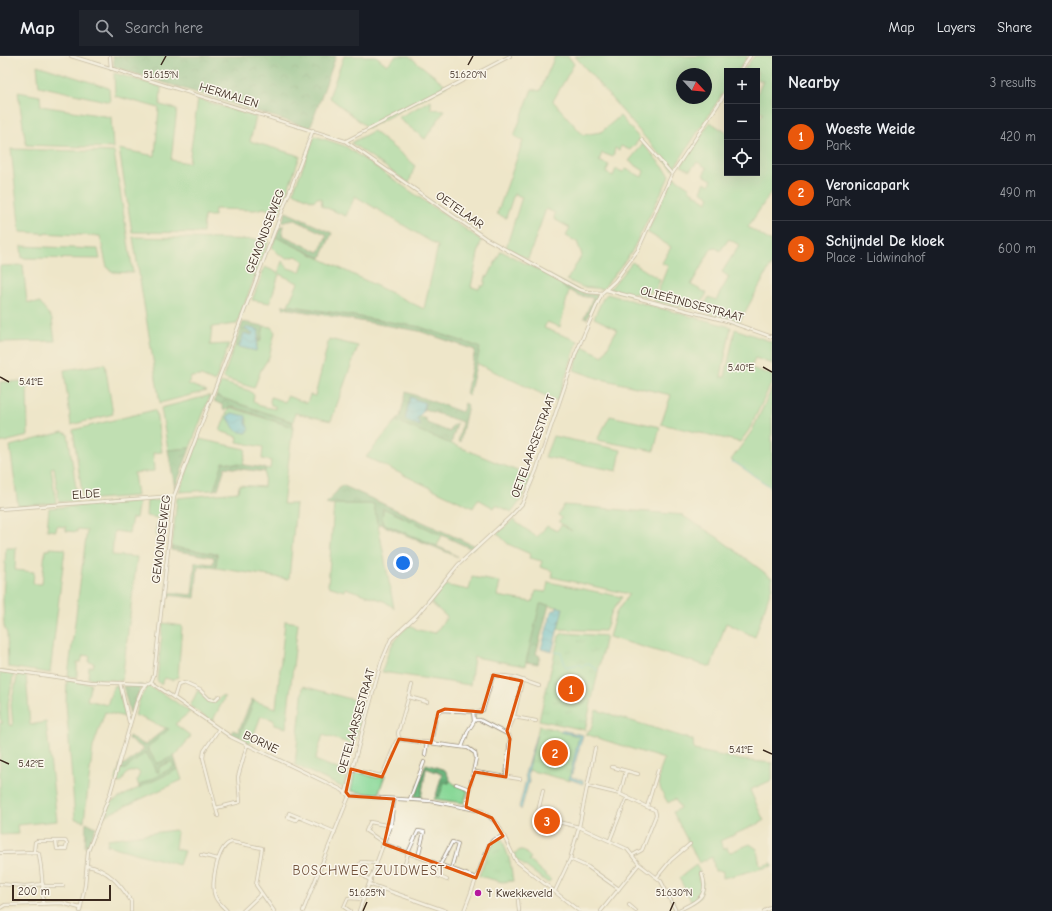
<!DOCTYPE html>
<html lang="en">
<head>
<meta charset="utf-8">
<style>
	body { margin:0; font-family:"Comic Neue",sans-serif; background:#20242c; color:#f1f3f6 }
	.controls { position:absolute; right:12px; top:12px; display:grid; overflow:hidden; border-radius:0px; box-shadow:0 4px 16px #0002 }
	.controls button { width:36px; height:36px; display:grid; place-items:center; padding:0; border:0; border-bottom:1px solid #363941; background:#171b24; color:#f1f3f6; font:20px sans-serif }
	.compass { position:absolute; left:676px; top:12px; width:36px; height:36px; border-radius:50%; background:#171b24; box-shadow:0 4px 16px #0002; rotate:116deg }
	.scale { position:absolute; left:12px; bottom:10px; width:99px; box-sizing:border-box; padding-left:4px; border:2px solid #3b2a1e; border-top:0; font-size:11px; line-height:14px; white-space:nowrap; color:#3b2a1e; -webkit-text-stroke:3px #fbf7ec; paint-order:stroke }
	.you { position:absolute; left:403px; top:507px; width:14px; height:14px; margin:-10px; border:3px solid #fff; border-radius:50%; background:#1a73e8; box-shadow:0 0 0 6px #1a73e833 }
	.badge { display:grid; place-items:center; width:26px; height:26px; border-radius:50%; background:#ea580c; color:#fff; font-size:13px; font-weight:700 }
	.pin { position:absolute; translate:-50% -50%; border:2px solid #fff; box-shadow:0 1px 4px #0006 }
	.list { margin:0; padding:0; list-style:none }
	h2 { display:flex; justify-content:space-between; align-items:center; height:52px; margin:0; padding:0 16px; font-size:17px }
	h2 small { font-size:13px; font-weight:400; color:#9ea1a6 }
	.list li { display:grid; grid-template-columns:26px 1fr auto; gap:12px; align-items:center; box-sizing:border-box; height:56px; padding:0 16px; border-top:1px solid #363941 }
	.list b { display:block; font-size:15px; white-space:nowrap }
	.list p { margin:0; font-size:13px; white-space:nowrap; color:#9ea1a6 }
	.list em { font-size:13px; font-style:normal; color:#9ea1a6 }
	.icon { flex:none; width:22px; height:22px; fill:none; stroke:currentColor; stroke-width:2; stroke-linecap:round; stroke-linejoin:round }
	.map { position:relative; flex:none; width:772px; height:855px; overflow:hidden }
	header { display:flex; align-items:center; gap:24px; box-sizing:border-box; height:56px; padding:0 20px; background:#171b24; border-bottom:1px solid #363941 }
	header strong { font-size:19px }
	nav { display:flex; gap:22px; margin-inline-start:auto; font-size:14px }
	.search { width:280px; height:36px; background:#20242c; display:flex; align-items:center; gap:10px; box-sizing:border-box; padding:0 14px; border-radius:0px; color:#9ea1a6; font-size:15px }
	main { display:flex }
	aside { flex:1; background:#171b24 }
	.map>svg:first-child { display:block }
</style>
</head>
<body>
<header>
<strong>Map</strong>
<div class="search"><svg class="icon" aria-label="search" viewBox="0 0 24 24"><circle cx="10" cy="10" r="6"/><path d="M15 15l6 6"/></svg>Search here</div>
<nav><a>Map</a><a>Layers</a><a>Share</a></nav>
</header>
<main>
<div class="map">
<svg width="772" height="855" viewBox="0 0 772 855">
	<defs>
		<pattern id="forest-crowns" width="20" height="18" patternUnits="userSpaceOnUse"><rect width="20" height="18" fill="#6eb880"/><path d="M2 6a3 3 0 1 1 6 0M12 15a3 3 0 1 1 6 0" fill="none" stroke="#5c9668"/></pattern>
		<pattern id="park-tufts" width="24" height="20" patternUnits="userSpaceOnUse"><rect width="24" height="20" fill="#88d897"/><path d="M3 7l-1-3M5 7V3M7 7l1-3M15 17l-1-3M17 17v-4M19 17l1-3" fill="none" stroke="#76ba82"/></pattern>
		<pattern id="water-waves" width="16" height="10" patternUnits="userSpaceOnUse"><rect width="16" height="10" fill="#5cc2da"/><path d="M0 5q4-4 8 0t8 0" fill="none" stroke="#4d9eb0"/></pattern>
	</defs>
	<rect width="100%" height="100%" fill="#fbf7ec"/>
	<filter id="ink" filterUnits="userSpaceOnUse"><feTurbulence type="fractalNoise" baseFrequency=".025" numOctaves="2"/><feDisplacementMap in="SourceGraphic" scale="8" xChannelSelector="R" yChannelSelector="G"/><feConvolveMatrix kernelMatrix="1 2 1 2 8 2 1 2 1" color-interpolation-filters="sRGB"/></filter>
	<filter id="wash" filterUnits="userSpaceOnUse"><feTurbulence type="fractalNoise" baseFrequency=".012" numOctaves="4" result="noise"/><feDisplacementMap in="SourceGraphic" scale="16" xChannelSelector="R" yChannelSelector="G"/><feGaussianBlur stdDeviation="0.9" result="paint"/><feColorMatrix in="noise" values="0 0 0 0 0 0 0 0 0 0 0 0 0 0 0 0 0 1.4 0 .05"/><feComposite in="paint" operator="in"/></filter>
	<g filter="url(#wash)">
		<rect width="100%" height="100%" fill="#eee6c9"/>
		<path fill="#88d897" stroke="#62815a" fill-rule="evenodd" d="M344 0H376L387 9 396 0H409L447 30 368 72 329 41Z
			M555 0H568L574 8 553 45 583 79 601 76 620 60 640 83 630 94 621 90 619 94 615 92 613 101 602 97 599 105 609 109 606 117 613 120 616 113 623 116 626 113 642 121 644 115 629 105 643 88 670 119 631 197 603 233 582 231 567 224 582 199 577 186 566 180 570 172 554 163 555 157 546 153 528 203 506 192 522 141 514 138 506 162 497 158 523 85 514 80 532 33 540 35Z
			M575 0H748L738 15H727V31L673 114ZM682 18H706V42H682Z
			M754 0H772V135L748 171 772 186V207L739 267 701 255 709 241 716 244 729 221 722 216 739 189 729 183 720 195 716 192 711 193 691 229 707 237 697 254 654 245 668 210 662 207 671 191 647 176 674 121 690 132 689 134 707 146 710 141 701 135 705 126 709 129 712 124 703 119 707 112 697 106 690 114 681 110 710 66 727 77V117H757V66L763 57 757 54V38L763 25 757 23V15H743Z
			M37 9 109 32 110 46 39 30Z
			M114 17 161 31 160 49 177 53 171 104 189 107 198 43 256 61 250 85 300 100 279 158 264 152 255 154 215 153 214 160H204L203 177 132 176 119 93 155 100 159 52 115 40Z
			M18 36 40 40 41 50 111 61 113 92 26 89Z
			M431 44V53L445 54 425 83 398 62Z
			M373 75 415 109 409 127 351 87Z
			M315 80 345 90 481 184 471 231 479 233 480 230H484L486 220 488 221 501 195 562 226 563 231 569 234 560 271 547 266 544 272 578 285 557 345 476 307 479 293 476 290 420 271 288 249 298 227 279 218 270 247 252 244 265 211 278 217 282 205 288 212 300 216 304 205 296 200C284 205 281 200 272 191L276 181 424 253 438 190 355 140 346 160 322 150 321 142H317L313 145 293 136Z
			M11 93 114 96 133 217 113 216 107 212 100 180 20 176Z
			M133 181 269 184 237 268 212 271 210 289 229 288 215 326 201 320 191 321 188 328 207 335 160 347Z
			M21 190 98 193 100 203 22 202Z
			M632 206 660 224 655 235 654 234 646 239 648 241 634 237 632 239 610 233Z
			M23 209 27 246 40 247 52 263 55 285 0 286V210Z
			M607 238 731 271 721 321H725L735 273 772 286V308L755 302 751 312 772 319V326L749 374 740 386 661 368 671 339 597 322 574 314 582 290 603 300 617 273 594 262 603 242Z
			M264 270 271 271 275 276 269 301 261 314 254 332 225 323 223 321 235 289 256 295 258 285 260 286Z
			M329 283 358 290 331 365 295 357 293 366 216 340 221 326 250 335 254 339 253 345 260 350 275 353V350L271 349 270 345 271 341 285 346 287 340 307 347 310 339 315 340Z
			M105 308 113 358 71 369 64 314Z
			M27 325 28 380 0 387V326Z
			M772 332V432L731 404 752 375Z
			M207 340H210L190 392 168 394 161 352Z
			M229 351 293 371 283 448H296L289 523 216 512 217 498 172 491 177 442 238 436 239 429 264 431 265 412 270 413 271 405 262 403 263 391 237 386 238 381 220 375ZM232 357 238 360 241 359 247 363 246 377C230 371 236 372 227 361Z
			M154 354 156 356 162 396 153 397 154 415 134 417 137 440 83 444 73 374Z
			M610 360 660 371 654 395 597 384Z
			M396 365 532 421 521 444 512 456 496 449 494 452 478 443 473 452 366 401Z
			M63 376 68 378 78 445 59 446 54 411 51 412 56 447 18 450 10 390Z
			M553 380 621 394 617 415 545 401Z
			M199 383 246 393 243 409 223 407 214 434 179 436Z
			M169 443 165 480 155 479 158 462 146 460 147 445Z
			M139 445 136 462H132L129 477 114 475 112 499 137 501 122 625 88 622 89 611H93L94 607 89 606 90 600 83 599 81 606H77V621L68 620 87 474 77 473V476L66 475V471L57 470 56 475 47 474 49 452Z
			M334 448H374L394 552 384 545 345 532 344 535 328 530Z
			M564 449 684 459 683 460 717 481 772 522V530L755 581 726 567 711 611 609 581 616 557 629 538 552 521 553 515 540 511 542 505 529 502 530 498 508 488 497 477 513 464 537 481 547 470 557 475 561 469 572 475 559 466 562 462 558 459Z
			M383 452 442 479 437 490 382 467Z
			M6 492H16L15 514 34 516 33 528H42L45 494H50V492L65 493 50 617 8 611 7 578 4 570 3 542Z
			M472 521 500 526 497 540 532 546 536 535 546 536 548 526 622 541 612 555 605 575 558 573 563 552 541 548 525 610 474 601 470 629 382 616C389 594 391 584 410 569L418 574 435 577 447 561 431 547 444 529 469 534Z
			M285 565 298 567 286 672 274 669V664L261 660 250 688 239 682 254 645 276 652Z
			M163 567 182 570 178 621 172 624 165 622 161 629 157 624Z
			M0 615 14 617 8 648 9 669 13 670 11 648 18 617 26 618 30 669 46 666 57 765 17 769 18 778 0 779V667H3L0 663Z
			M67 624 91 628 87 644 107 649 114 629 118 630 125 661 105 656 93 691 84 765 75 763 66 647Z
			M148 630 167 640 190 656 175 668 191 680 176 699 157 708 147 691 168 673 135 659 140 642Z
			M303 630 365 647 354 689 323 679 315 704 347 717 344 732 295 709Z
			M198 634 209 645H217L221 640 225 641 212 666 190 650Z
			M596 654 693 684 694 694 741 704 772 707V724L750 734 764 765 720 785 724 793 727 791 728 795 731 796 750 788 757 793 760 810 772 807V810L723 822V815H715L712 801 699 807 673 756 680 752 675 743 668 747C656 727 657 724 664 703L585 678 591 673Z
			M146 696 156 715 159 711 173 705 174 712 139 731 137 724 140 717 136 714 127 717 121 727 115 726 119 713H125Z
			M178 712 182 724 104 760 109 747Z
			M355 715 377 722 385 719 378 739 351 735Z
			M450 724 454 728 468 734 464 747 434 743 436 740 439 741 444 726 449 727Z
			M175 774 177 776 175 793 184 795 179 809 107 789 108 783Z
			M520 794H523L531 802 529 804 549 822 551 824 548 827 517 804 514 798Z
			M696 809 700 816 698 817 699 825 703 826 700 841 692 846 679 822Z"/>
		<path fill="url(#forest-crowns)" stroke="#54714f" d="M113 0H336L310 72 114 11Z
			M286 156 332 177 321 202 276 181 280 170H284L282 179 319 196 327 179 295 164 282 166Z
			M562 226 582 236 598 239 587 263 584 262 593 242 580 240 563 231Z
			M283 249 420 271 476 290 480 292 469 340 466 338 475 294 419 275 283 252Z
			M243 266 264 270 260 286 258 285 259 280 253 276 251 279 244 277 239 291 235 289Z
			M406 336 462 356 465 347 468 349 460 386H458L462 366 424 353 425 347 411 341 405 364 420 369 417 364 419 360 426 363 427 367 450 376 451 371 457 367 451 388 396 365 400 361Z
			M216 340 293 366V371L230 350 224 355 222 349 214 345Z
			M190 392 175 432 168 394Z
			M223 406 265 412V416L225 411 218 433 214 434Z
			M342 429 475 490 472 493 383 452 382 467 448 495 458 501 377 467 374 448H326Z
			M172 491 217 498 216 512 198 510 195 542 167 539V536L192 539 195 506 213 508 214 501 171 494Z
			M540 548 549 549 536 598 540 600 538 608 526 606Z
			M142 629 130 657 123 630Z
			M252 643 254 644 239 682 231 678 233 674 238 676Z
			M166 672 169 673 147 692 157 708 174 700 178 713 139 732 140 729 174 711 172 705 159 711V716H157L146 696 125 713H119L120 708H126L144 693 128 683 129 680 145 689Z
			M426 708 445 714 450 724 449 727 444 726 439 741 436 740 442 718 426 712 421 742H414Z
			M86 766 96 771 87 793 85 791Z"/>
		<path fill="url(#park-tufts)" stroke="#62815a" d="M563 577 606 580 585 674 539 664 559 580Z
			M539 670 582 679 570 725 528 714Z
			M498 783H502L510 805 513 825 502 826 479 820 489 792Z"/>
		<path fill="url(#water-waves)" stroke="#4c767c" d="M246 271 259 274 256 295 239 291 244 277 251 279 253 278 245 273Z
			M410 341 425 347 423 356 417 362 420 370 405 364Z
			M232 357 246 360V367L249 373 247 377C230 375 236 371 227 361Z
			M557 551 563 552 552 596 541 593 552 554H556Z
			M561 674 583 679 571 721 583 725V728L569 723 579 680 560 676Z
			M536 679 528 718 529 725 521 754 519 751 526 724 525 718Z"/>
		<g fill="none" stroke-linecap="round" stroke-linejoin="round">
			<path stroke="#5cc2da" stroke-width="1" d="M732 406 736 407 772 432
				M555 596 561 597 566 611 579 608 582 611 589 607 598 615"/>
		</g>
	</g>
	<g filter="url(#ink)">
		<g fill="none" stroke-linecap="round" stroke-linejoin="round">
			<defs>
				<path id="minor" d="M71 0 345 85 485 182 578 233 588 236 602 237
					M110 0 111 13
					M740 15 750 0
					M642 84 672 118
					M346 85 510 0
					M606 234 727 265 772 281
					M0 453 174 440
					M0 613 91 626 145 628
					M151 626 231 681 342 734 349 740 431 745 482 755 498 768 516 805 579 855
					M120 627 129 666
					M409 641 427 646
					M174 642 178 629 184 627 200 634 209 643 215 644 219 640
					M473 655 474 665
					M514 661 536 665
					M218 674 204 695 203 702 218 760
					M507 677 513 664 522 625
					M399 682 398 677 412 629
					M431 686 436 659 441 654 479 656 483 654 493 619 513 621 539 630
					M462 691 468 675 475 664H480L509 679 510 683 506 721
					M425 699 427 686
					M612 711 638 718
					M351 713 381 720 384 716 396 686 399 683 468 692 475 697 476 702 466 751
					M475 716 520 723
					M456 728 469 733
					M587 730 620 738 647 751 658 714
					M543 734 536 764 537 769 543 772 558 766 579 771 627 793 639 808 661 825 676 855
					M346 736 381 607 391 583 417 559 458 509 510 461 522 448 536 415 576 297 602 237 615 225 638 194 672 118 727 35
					M620 738 626 715
					M410 743 424 706
					M216 752 240 746 238 721 247 689
					M298 761 296 764 288 761 289 757 335 776
					M610 784 627 741
					M384 787 366 775 370 766 391 770
					M384 788 476 822
					M34 796 35 786 37 785H65L67 787 66 793H57L56 785
					M0 797 37 796 39 798C42 815 43 831 43 848
					M201 799 218 803
					M633 799 642 794 656 759 655 754 647 751
					M570 803 588 811 619 833
					M87 810C108 813 120 828 131 845V855
					M413 812 405 808 408 797 418 775 424 776 418 801
					M657 821 671 804 690 788
					M447 824 438 820 440 809 452 786 458 788 451 813
					M371 825 357 815 361 806 377 807
					M0 828 25 830 43 828
					M369 828 446 855
					M43 830H63
					M555 835 570 803 579 771 595 692
					M518 844 519 855
					M629 849 636 855
					M0 852 5 849 62 847 80 852
					M80 855 85 829 88 795 110 738 136 648 142 633 146 628 151 626 154 619 174 440 313 74
					M227 855C223 850 217 846 215 840 210 828 218 788 232 786L262 792 256 829 274 855
					M243 855 261 838
					M303 855 349 740
					M350 855 344 851 348 842 364 843
					M359 855 391 767 394 743
					M464 855 489 789 493 784 503 780
					M601 855 639 808
					M677 855C695 846 710 842 702 818
					M764 855 772 851"/>
			</defs>
			<use href="#minor" stroke="#948874" stroke-width="4"/>
			<use href="#minor" stroke="#fff" stroke-width="2.5"/>
		</g>
	</g>
	<path d="M0 0H772V855H0ZM493 619 522 625 507 675 510 683 506 721 475 716 469 733 466 751 492 762 503 780 489 789 476 822 384 788 394 743 349 740 346 736 351 713 382 721 399 683 431 687 438 656 445 653 482 656Z" fill="#eee6c9" fill-opacity=".55" fill-rule="evenodd"/>
	<path fill="none" stroke="#df570d" stroke-width="3" stroke-linejoin="round" d="M493 619 522 625 507 675 510 683 506 721 475 716 469 733 466 751 492 762 503 780 489 789 476 822 384 788 394 743 349 740 346 736 351 713 382 721 399 683 431 687 438 656 445 653 482 656Z"/>
	<path fill="none" stroke="#3b2a1e" stroke-width="1.5" d="M161 9 166 0M468 9 473 0M763 311 772 316M0 321 9 326M763 694 772 698M0 704 9 708M363 855 367 846M670 855 674 846"/>
	<circle fill="#b5179e" stroke="#fbf7ec" stroke-width="1.5" cx="478" cy="837" r="4"/>
	<g text-anchor="middle" dominant-baseline="central" stroke-width="3" stroke-linejoin="round" paint-order="stroke">
		<g font-size="12" fill="#3b2a1e" stroke="#fbf7ec">
			<text transform="translate(229 39) rotate(17)">HERMALEN</text>
			<text transform="translate(460 154) rotate(35)">OETELAAR</text>
			<text transform="translate(265 175) rotate(-69)">GEMONDSEWEG</text>
			<text transform="translate(692 248) rotate(15)">OLIEËINDSESTRAAT</text>
			<text transform="translate(533 390) rotate(-70)">OETELAARSESTRAAT</text>
			<text transform="translate(86 438) rotate(-4)">ELDE</text>
			<text transform="translate(161 483) rotate(-83)">GEMONDSEWEG</text>
			<text transform="translate(356 665) rotate(-74)">OETELAARSESTRAAT</text>
			<text transform="translate(261 686) rotate(25)">BORNE</text>
		</g>
		<g font-size="12" fill="#3b2a1e" stroke="#fbf7ec" text-anchor="start">
			<text x="486" y="837">'t Kwekkeveld</text>
		</g>
		<g font-size="13" letter-spacing="1" fill="#72533c" stroke="#fbf7ec">
			<text x="369" y="814">BOSCHWEG ZUIDWEST</text>
		</g>
	</g>
	<g font-size="10" text-anchor="middle" fill="#3b2a1e" stroke="#fbf7ec" stroke-width="3" stroke-linejoin="round" paint-order="stroke">
		<text x="161" y="22">51.615°N</text>
		<text x="468" y="22">51.620°N</text>
		<text x="741" y="315">5.40°E</text>
		<text x="31" y="329">5.41°E</text>
		<text x="741" y="697">5.41°E</text>
		<text x="31" y="711">5.42°E</text>
		<text x="367" y="840">51.625°N</text>
		<text x="674" y="840">51.630°N</text>
	</g>
</svg>
<div class="controls">
<button>+</button>
<button>−</button>
<button><svg class="icon" aria-label="locate" viewBox="0 0 24 24"><circle cx="12" cy="12" r="6"/><path d="M12 2v4M12 18v4M2 12h4M18 12h4"/></svg></button>
</div>
<svg class="compass" viewBox="-18 -18 36 36"><path d="M0-13l5 13h-10z" fill="#e53935"/><path d="M0 13l5-13h-10z" fill="#9ea1a6"/></svg>
<div class="scale">200 m</div>
<div class="you"></div>
<div class="pin badge" style="left:571px;top:633px">1</div>
<div class="pin badge" style="left:555px;top:697px">2</div>
<div class="pin badge" style="left:547px;top:765px">3</div>
</div>
<aside>
<h2>Nearby<small>3 results</small></h2>
<ul class="list">
<li><span class="badge">1</span><div><b>Woeste Weide</b><p>Park</p></div><em>420 m</em></li>
<li><span class="badge">2</span><div><b>Veronicapark</b><p>Park</p></div><em>490 m</em></li>
<li><span class="badge">3</span><div><b>Schijndel De kloek</b><p>Place · Lidwinahof</p></div><em>600 m</em></li>
</ul>
</aside>
</main>
</body>
</html>
